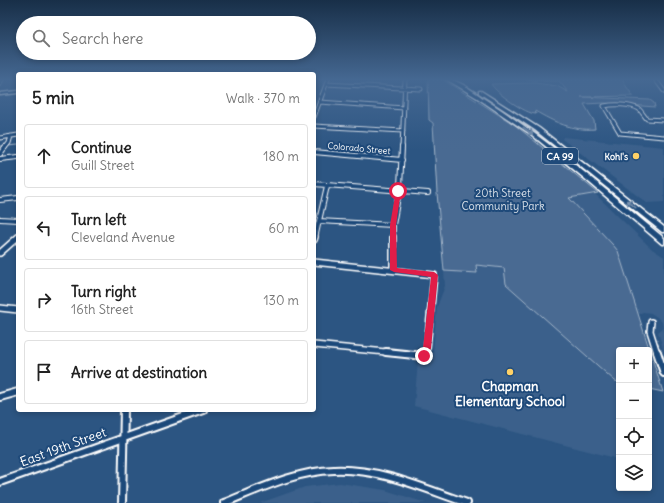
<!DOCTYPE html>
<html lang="en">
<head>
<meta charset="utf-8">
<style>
	body { margin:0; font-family:Delius,sans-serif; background:#f6f6f6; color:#222 }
	.controls { position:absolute; right:12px; bottom:12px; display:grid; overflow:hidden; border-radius:4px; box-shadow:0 2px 6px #0003 }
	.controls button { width:36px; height:36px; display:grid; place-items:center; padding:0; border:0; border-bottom:1px solid #e0e0e0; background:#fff; color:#222; font:20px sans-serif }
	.stop { position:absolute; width:12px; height:12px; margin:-9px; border:3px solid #e11d48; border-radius:50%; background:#fff }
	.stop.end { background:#e11d48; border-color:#fff; box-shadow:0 1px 4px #0008 }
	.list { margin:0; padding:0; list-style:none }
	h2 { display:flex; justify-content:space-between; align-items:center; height:52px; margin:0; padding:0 16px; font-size:17px }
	h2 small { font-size:13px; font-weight:400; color:#767676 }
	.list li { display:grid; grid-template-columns:26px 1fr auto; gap:12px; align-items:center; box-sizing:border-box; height:64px; margin:0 8px 8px; padding:0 8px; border:1px solid #e0e0e0; border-radius:4px }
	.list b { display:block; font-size:15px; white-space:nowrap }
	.list p { margin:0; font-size:13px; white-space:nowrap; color:#767676 }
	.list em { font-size:13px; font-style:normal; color:#767676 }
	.icon { flex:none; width:22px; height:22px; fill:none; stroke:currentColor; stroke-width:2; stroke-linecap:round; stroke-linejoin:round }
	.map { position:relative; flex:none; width:664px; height:503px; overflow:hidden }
	.search { position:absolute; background:#fff; box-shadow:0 2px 6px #0003; left:16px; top:16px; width:300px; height:44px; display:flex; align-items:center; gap:10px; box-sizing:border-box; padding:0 14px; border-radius:22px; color:#767676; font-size:15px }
	.panel { position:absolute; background:#fff; box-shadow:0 2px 6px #0003; left:16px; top:72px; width:300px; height:340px; border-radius:4px }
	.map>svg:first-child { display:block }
</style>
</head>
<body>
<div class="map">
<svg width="664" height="503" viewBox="0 0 664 503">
	<rect width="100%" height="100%" fill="#2c5582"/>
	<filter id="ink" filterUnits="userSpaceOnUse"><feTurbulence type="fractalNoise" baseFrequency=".025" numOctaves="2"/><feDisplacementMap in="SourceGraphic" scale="8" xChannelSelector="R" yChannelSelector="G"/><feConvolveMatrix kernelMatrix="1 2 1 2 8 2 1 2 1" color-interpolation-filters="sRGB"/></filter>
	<g filter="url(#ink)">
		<path fill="#3b618b" d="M563 137 664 147V202L647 203 562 139Z
			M595 194 652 249 664 257V351L658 332 663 328 662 322 657 317 651 313 643 312 638 314 618 251 613 245 569 198Z
			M476 265 504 268 506 284 619 385V459L414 406 418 362 429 360 433 354 437 307 445 286 444 271 477 273Z
			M340 483 385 490 426 503H260L305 487Z"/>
		<path fill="#486b92" stroke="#a4b5c8" d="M428 79H442L515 125 598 193 569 198 613 245 618 251 663 392 649 389V350H619V382L615 381 506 284 504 268 476 265 477 273 444 271 437 193 433 123 429 120Z
			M526 79H623L624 83 633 96 581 97 650 100 654 103 655 107 604 103 584 104 594 121 595 129C572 131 554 122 535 111L536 114C526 114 496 93 491 84L535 83 557 86 568 92 559 81H544Z"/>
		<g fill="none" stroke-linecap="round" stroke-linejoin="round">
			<path stroke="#acbcce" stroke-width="1" d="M0 146H4
				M8 146 18 145"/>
			<defs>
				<path id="minor-far3" d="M655 79 664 91
					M0 84 2 79
					M326 84 421 89
					M320 102 404 108
					M314 117 328 79
					M664 120 647 119C644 116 642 112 639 109 630 104 614 104 604 106L620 133 664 137
					M314 126 403 131
					M0 138 18 135
					M5 148 9 143 11 136
					M402 148 405 79"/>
				<path id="minor-far2" d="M314 152 402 160
					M0 154 5 147
					M0 159 18 157
					M314 184 428 193
					M0 200 18 198
					M0 219 18 220
					M319 221 393 225
					M315 238 327 186
					M393 238V225L400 186 402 147"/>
				<path id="minor-far1" d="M393 237V270
					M314 240 315 237
					M0 253 18 237
					M314 262 434 275 427 348 425 353
					M0 308 18 310
					M651 322 650 331 657 353
					M314 345 396 353"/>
				<path id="minor" d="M386 352 424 356 425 352
					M657 352 664 373
					M0 397 18 392
					M0 482 203 410
					M122 503 124 410
					M224 503C259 489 296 471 334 470 380 468 425 489 467 503"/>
				<path id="major" d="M18 91V93L0 95V93Z"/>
				<path id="highway" d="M446 79C458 79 477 94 486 100 550 141 606 190 664 238V244H662L584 178 532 135 476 97Z
					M479 91H481L539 128 664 227V232H662L535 130 479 93Z"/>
			</defs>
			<use href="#minor-far3" stroke="#fff" stroke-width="5"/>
			<use href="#minor-far2" stroke="#fff" stroke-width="6"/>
			<use href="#minor-far1" stroke="#fff" stroke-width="8"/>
			<use href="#minor" stroke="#fff" stroke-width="10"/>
			<use href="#major" stroke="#fff" stroke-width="3"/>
			<use href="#highway" stroke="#fff" stroke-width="3"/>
			<use href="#minor-far3" stroke="#1f4a7a" stroke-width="3"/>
			<use href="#minor-far2" stroke="#1f4a7a" stroke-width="4"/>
			<use href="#minor-far1" stroke="#1f4a7a" stroke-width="5"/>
			<use href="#minor" stroke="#1f4a7a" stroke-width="6"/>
			<use href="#major" fill="#1f4a7a" fill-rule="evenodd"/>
			<use href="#highway" fill="#1f4a7a" fill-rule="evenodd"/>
		</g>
		<defs><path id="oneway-shaft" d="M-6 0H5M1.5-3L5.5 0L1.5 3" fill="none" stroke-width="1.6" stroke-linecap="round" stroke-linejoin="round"/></defs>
		<g stroke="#7992af">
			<use href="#oneway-shaft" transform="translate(528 131) rotate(37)"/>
			<use href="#oneway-shaft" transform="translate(631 204) rotate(-142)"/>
		</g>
	</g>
	<linearGradient id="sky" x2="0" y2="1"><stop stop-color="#182f48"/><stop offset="0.53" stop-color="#456892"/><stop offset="1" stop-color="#456892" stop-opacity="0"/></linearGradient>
	<rect width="664" height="150" fill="url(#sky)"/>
	<path fill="#e11d48" d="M396 190 401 191 396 225 397 268 434 272 438 275 431 348 426 359 424 360 420 356 423 348 431 277 394 272 390 270V225Z"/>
	<g fill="#ffd166" stroke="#1f4a7a" stroke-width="1.5">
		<circle cx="636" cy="156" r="4"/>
		<circle cx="510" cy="372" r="4"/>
	</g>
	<g text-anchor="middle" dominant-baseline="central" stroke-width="4" stroke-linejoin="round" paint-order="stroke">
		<g font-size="9" fill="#fff" stroke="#1f4a7a">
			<text transform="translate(359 148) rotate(5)">Colorado Street</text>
		</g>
		<g font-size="9" font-weight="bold" fill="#fff" stroke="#1f4a7a" text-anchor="end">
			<text x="628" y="156">Kohl's</text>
		</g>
		<rect fill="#1f4a7a" stroke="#bcc9d7" stroke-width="1" x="542" y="148" width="36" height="16" rx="3"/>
		<g font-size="10" font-weight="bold" fill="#fff">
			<text x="560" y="156">CA 99</text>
		</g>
		<g font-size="11" fill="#dae1e9" stroke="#1f4a7a">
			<text x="503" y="193">20th Street<tspan x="503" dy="13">Community Park</tspan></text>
		</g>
		<g font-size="13" font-weight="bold" fill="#fff" stroke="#1f4a7a">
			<text x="510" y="386">Chapman<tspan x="510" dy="15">Elementary School</tspan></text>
		</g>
		<g font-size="13" fill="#fff" stroke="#1f4a7a">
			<text transform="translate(63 447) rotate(-20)">East 19th Street</text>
		</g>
	</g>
</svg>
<div class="controls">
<button>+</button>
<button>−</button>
<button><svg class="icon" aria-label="locate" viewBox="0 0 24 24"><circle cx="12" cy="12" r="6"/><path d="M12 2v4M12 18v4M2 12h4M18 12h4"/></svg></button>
<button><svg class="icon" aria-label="layers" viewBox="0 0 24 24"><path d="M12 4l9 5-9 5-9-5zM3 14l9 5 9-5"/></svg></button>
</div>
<div class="stop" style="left:398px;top:191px"></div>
<div class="stop end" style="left:424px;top:356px"></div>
<div class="search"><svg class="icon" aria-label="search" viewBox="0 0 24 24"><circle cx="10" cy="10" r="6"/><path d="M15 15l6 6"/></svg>Search here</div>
<section class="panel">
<h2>5 min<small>Walk · 370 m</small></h2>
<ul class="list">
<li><svg class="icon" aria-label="ahead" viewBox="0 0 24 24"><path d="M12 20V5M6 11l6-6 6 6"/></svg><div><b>Continue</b><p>Guill Street</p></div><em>180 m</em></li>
<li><svg class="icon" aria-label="left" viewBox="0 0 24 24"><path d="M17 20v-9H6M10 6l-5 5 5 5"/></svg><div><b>Turn left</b><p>Cleveland Avenue</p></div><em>60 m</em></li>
<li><svg class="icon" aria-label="right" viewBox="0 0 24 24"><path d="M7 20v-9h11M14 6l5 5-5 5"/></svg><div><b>Turn right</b><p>16th Street</p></div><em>130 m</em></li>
<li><svg class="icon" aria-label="arrive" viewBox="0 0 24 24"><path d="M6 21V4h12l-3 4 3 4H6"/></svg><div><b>Arrive at destination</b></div></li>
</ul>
</section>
</div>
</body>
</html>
